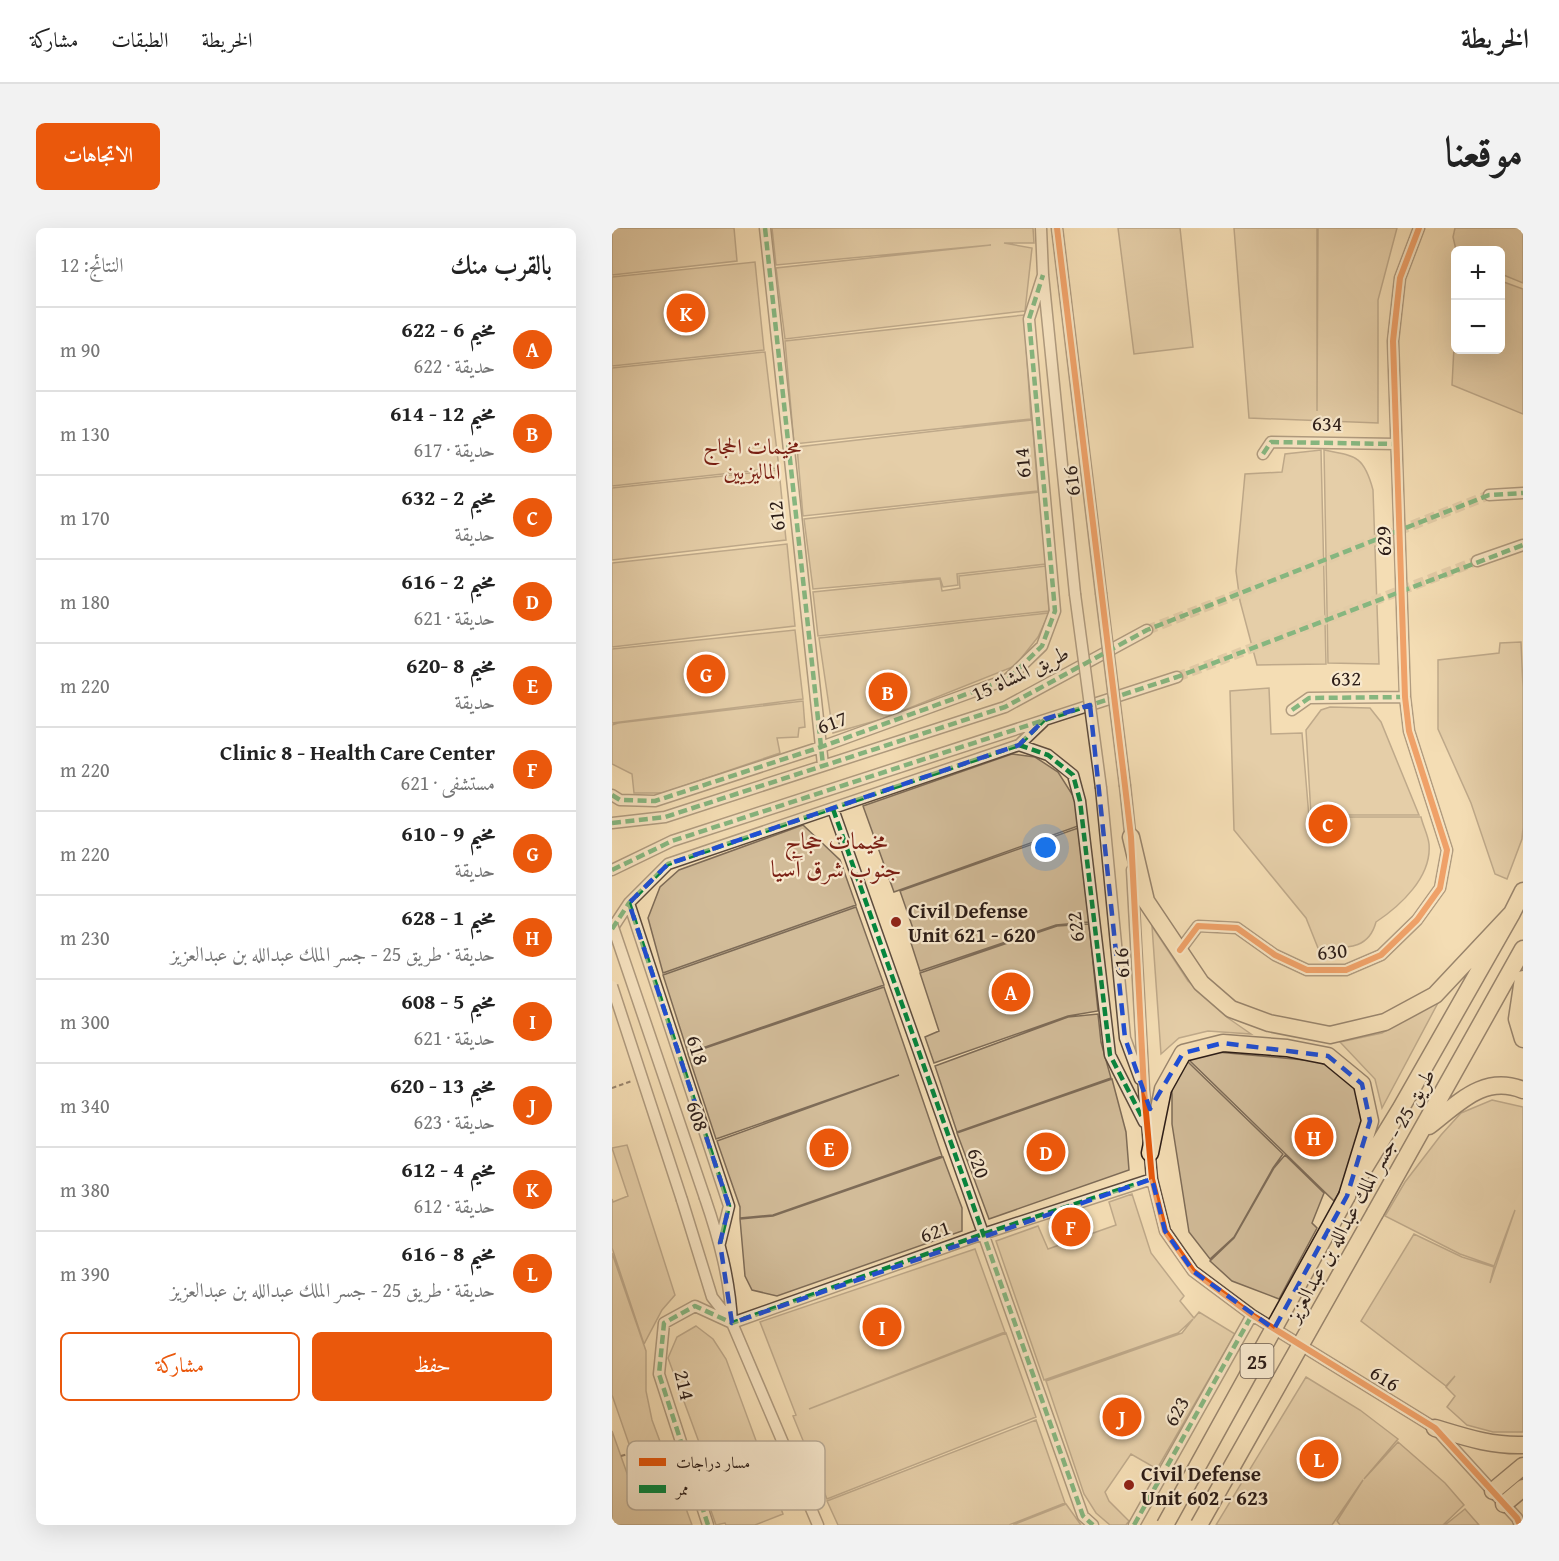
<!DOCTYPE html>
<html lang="ar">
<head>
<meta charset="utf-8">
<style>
	body { margin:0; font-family:"Gentium Book Plus",Amiri,serif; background:#f2f2f2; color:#222; direction:rtl }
	.controls { position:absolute; right:18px; top:18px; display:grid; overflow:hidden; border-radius:9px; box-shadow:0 6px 24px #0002 }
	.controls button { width:54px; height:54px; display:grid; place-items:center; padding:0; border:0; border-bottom:2px solid #e0e0e0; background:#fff; color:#222; font:30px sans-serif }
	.you { position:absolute; left:434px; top:620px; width:21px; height:21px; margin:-15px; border:4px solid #fff; border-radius:50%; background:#1a73e8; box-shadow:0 0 0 9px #1a73e833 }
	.badge { display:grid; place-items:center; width:39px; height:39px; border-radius:50%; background:#ea580c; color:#fff; font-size:20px; font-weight:700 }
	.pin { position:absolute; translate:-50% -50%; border:3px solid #fff; box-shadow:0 2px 6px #0006 }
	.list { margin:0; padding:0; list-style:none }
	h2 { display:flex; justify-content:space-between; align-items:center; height:78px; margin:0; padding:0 24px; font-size:26px }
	h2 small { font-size:20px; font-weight:400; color:#767676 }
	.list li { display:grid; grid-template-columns:39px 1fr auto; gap:18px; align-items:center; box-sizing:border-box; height:84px; padding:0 24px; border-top:2px solid #e0e0e0 }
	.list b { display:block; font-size:22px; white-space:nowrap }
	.list p { margin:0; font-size:20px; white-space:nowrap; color:#767676 }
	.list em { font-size:20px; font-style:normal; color:#767676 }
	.actions { display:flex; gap:12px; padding:18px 24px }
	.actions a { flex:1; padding:14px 0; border:2px solid #ea580c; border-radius:9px; text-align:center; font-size:21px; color:#ea580c }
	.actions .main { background:#ea580c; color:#fff }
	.map { position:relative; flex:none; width:911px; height:1297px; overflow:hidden; direction:ltr; border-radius:9px }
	header { display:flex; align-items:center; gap:36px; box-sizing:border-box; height:84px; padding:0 30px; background:#fff; border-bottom:2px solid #e0e0e0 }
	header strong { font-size:28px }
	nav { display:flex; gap:33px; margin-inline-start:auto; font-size:21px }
	.intro { display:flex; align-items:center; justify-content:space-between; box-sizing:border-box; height:144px; padding:0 36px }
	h1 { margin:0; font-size:42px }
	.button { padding:15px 27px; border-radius:9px; background:#ea580c; color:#fff; font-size:21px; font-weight:700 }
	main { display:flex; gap:36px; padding:0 36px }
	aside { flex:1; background:#fff; border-radius:9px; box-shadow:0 6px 24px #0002 }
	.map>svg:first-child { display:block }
</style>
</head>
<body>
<header>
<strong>الخريطة</strong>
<nav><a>الخريطة</a><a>الطبقات</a><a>مشاركة</a></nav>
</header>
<div class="intro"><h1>موقعنا</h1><a class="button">الاتجاهات</a></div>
<main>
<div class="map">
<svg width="911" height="1297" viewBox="0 0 911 1297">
	<rect width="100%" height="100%" fill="#f4ddb4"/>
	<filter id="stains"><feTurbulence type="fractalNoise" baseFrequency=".00333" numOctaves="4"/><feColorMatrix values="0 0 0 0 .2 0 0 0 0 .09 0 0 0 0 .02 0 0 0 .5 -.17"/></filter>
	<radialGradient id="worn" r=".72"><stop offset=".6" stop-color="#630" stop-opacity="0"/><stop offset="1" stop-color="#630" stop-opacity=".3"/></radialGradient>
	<path fill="#d2bc99" stroke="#7e6c58" stroke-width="1.5" d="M0 0H122L125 33 0 47Z
		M160 0H421L422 15H392L420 20 413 83 173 111 164 40 379 17 164 37Z
		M506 0H568L581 119 522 126Z
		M622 0H705V183L706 0H785L766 72V195L637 190Z
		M843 0H911V55L889 46 888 22H844L841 9Z
		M143 34 152 122 0 138V49Z
		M889 53 911 61V186L840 157 843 100V122H888Z
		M412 87 419 191 182 216 173 113Z
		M153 124 167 240 0 258V140Z
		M420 192 426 263 191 288 185 219Z
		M709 222 714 436 645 437 628 373 624 343 633 246 670 244 673 226Z
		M712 222C744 228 752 228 761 262L767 436 716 435Z
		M167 242 174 312 0 332V260Z
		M428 264 434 336 345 346 346 357 331 359 328 350 201 361 192 291Z
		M175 316 183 398 0 419V335Z
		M434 338 437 383 206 408 201 364 328 351 330 363 348 360 347 348Z
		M437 385 426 409 403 438 270 491 221 505 207 410Z
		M183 402 191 471 0 495V421Z
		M909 414 911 459V600L910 611 895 651 883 646 859 575 826 501V432L887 425 888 415Z
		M657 460 659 506 690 505 697 589H809C811 598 816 607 817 616 820 649 788 678 764 694 756 724 731 719 706 720L694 690 622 602 618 463Z
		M191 473 193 499 187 500 186 509 165 510 168 525 51 565H22L20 546 0 536V497L6 495Z
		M718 479 758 480 769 494 807 587H699L694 502 709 482Z
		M400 526 423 529 446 544 465 574 466 598 282 664 251 578Z
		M191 597 228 632 244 677 51 745 36 690 48 659 67 642Z
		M466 600 477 694 444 697 308 743 299 715 305 712 288 663Z
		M244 679 272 757 76 825 51 747Z
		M477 696 486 783 456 788 322 835 313 809 327 803 308 745 445 698Z
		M540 698 576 753 616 790 639 806 596 803 567 810 549 826Z
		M272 759 330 928 161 987 128 990V979L105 913 287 847 104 911 76 826Z
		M827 773 770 880 763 851 728 814 770 805Z
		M486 786 489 814 499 850 345 904 323 838 456 789Z
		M605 824 703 833 729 842 745 865 751 892 732 956 722 973 577 832Z
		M575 833 671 926 661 940 622 1009 598 1031 577 1004 560 896V853Z
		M500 851 514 904 517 942 377 991 345 905Z
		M880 872 911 879V1204H881L855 1197 835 1179 843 1168 834 1159 843 1148 834 1158 749 1093 802 1006 850 1029 882 1039 878 1055 903 982 882 1038 848 1026 773 988 793 954 829 907 849 885Z
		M15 917 63 1067 50 1082 32 1116 0 1020V971L1 974 16 968 0 920Z
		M673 927 712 965 700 995 705 1000 667 1071 620 1053 598 1033 622 1010 662 940Z
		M331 929 350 980V1003L165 1068 140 1062 133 1048 128 991 161 988Z
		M520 966 539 1025 572 1068 568 1073 582 1090 587 1084 623 1106 545 1241 519 1226 493 1264 497 1273 517 1293 514 1297H498L484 1285 472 1266 434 1153 570 1105 581 1091 566 1105 432 1152 384 1013 426 998 436 1021 504 997 497 974Z
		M363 1021 393 1104 197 1181 394 1105 424 1189 215 1271 181 1188 184 1187 148 1094Z
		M0 1025 34 1123V1163L40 1192 65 1259 39 1267 23 1218 18 1219 0 1167Z
		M84 1098 101 1111 114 1131 171 1286 143 1297H114L113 1295 104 1297 78 1223 88 1217 56 1130 65 1109Z
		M694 1149 748 1182 786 1211 752 1251 786 1214 833 1255 852 1277 831 1297H728L725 1293 751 1252 720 1297H604Z
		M424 1192 453 1275 397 1297H226L215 1273Z
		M0 1203 27 1279 69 1267 80 1297H0Z
		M454 1276 469 1297H401Z
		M853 1281 867 1297H833Z"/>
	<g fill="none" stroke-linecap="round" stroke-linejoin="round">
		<path stroke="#ccb695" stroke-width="10" stroke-dasharray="10 5" stroke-linecap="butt" d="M535 402 877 267
			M565 449 865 333"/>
		<defs>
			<path id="street" d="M153 0 211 537
				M429 0 431 47 463 366
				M445 0 489 365
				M651 226 659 214 784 216
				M877 267 911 265
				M865 333 911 317
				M680 482 697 470 793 469
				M407 517 436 527 461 547 468 573 498 827 532 894
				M513 558 519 614
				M489 560 513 810 528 851
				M0 567 8 572 43 573 209 519 396 451 430 418 443 383 417 91 431 47
				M221 581 471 1288 481 1297
				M0 595 53 589 393 479 535 402
				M0 642 60 613 565 449
				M520 642 532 862 540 951 553 1003 581 1043 640 1087 823 1200 905 1290 908 1297
				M17 675 117 978 108 1015
				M0 701 17 675 56 636 407 517 432 493
				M568 722 586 698 625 700 663 727 695 742H734L769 727 805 692 828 660 835 622 797 503 793 469 781 113 788 50 807 0
				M93 970C107 1011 118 1051 120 1095L206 1297
				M70 972 100 1069 118 1092
				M120 1095 371 1006 540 951
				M96 1297 47 1146 52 1095 83 1078 120 1095
				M522 1297 640 1087"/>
			<path id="primary" d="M519 609 534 673 589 755 619 781 657 795 718 807 773 794 823 767 900 685
				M911 751 905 791 911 811
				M817 898C846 876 871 846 911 862
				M538 925 551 861 571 825 611 815 675 820 716 828 750 856 758 893 735 968
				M748 947 789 880 900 685 911 663
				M763 985 911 721
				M823 1200C853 1209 879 1218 911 1217
				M881 1263 911 1238
				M892 1276 911 1260"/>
		</defs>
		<use href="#street" stroke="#5d4c3e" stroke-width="13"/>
		<use href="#primary" stroke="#2b1c17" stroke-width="19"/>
		<path stroke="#2b1c17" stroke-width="2" stroke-dasharray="4.5 3" stroke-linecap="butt" d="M0 860 20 853
			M9 1228 22 1224 38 1272 75 1260"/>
		<use href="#street" stroke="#f8e9ce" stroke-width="10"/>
		<use href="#primary" stroke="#f4ddb4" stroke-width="16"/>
		<defs>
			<path id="street-bridge" d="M489 365 513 558
				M463 366 489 560
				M0 696 93 970
				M0 758 70 972"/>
			<path id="primary-bridge" d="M553 1297 735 968
				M587 1297 763 985"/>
		</defs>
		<use href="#street-bridge" stroke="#5d4c3e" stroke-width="13" stroke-linecap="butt"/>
		<use href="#primary-bridge" stroke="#2b1c17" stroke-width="19" stroke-linecap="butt"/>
		<use href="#street-bridge" stroke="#f8e9ce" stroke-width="10"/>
		<use href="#primary-bridge" stroke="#f4ddb4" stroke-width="16"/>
		<path stroke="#00873e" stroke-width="4.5" stroke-dasharray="9 4.5" stroke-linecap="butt" d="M153 0 211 537
			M651 226 659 214 784 216
			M680 482 697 470 793 469
			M407 517 436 527 461 547 468 573 498 827 531 891
			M0 567 8 572 43 573 209 519 396 451 430 418 443 383 417 91 431 47
			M221 581 471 1288 481 1297
			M0 595 53 589 393 479 535 402 877 267 911 265
			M0 642 60 613 565 449 911 317
			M17 675 117 978 108 1015
			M0 701 17 675 56 636 407 517 432 492
			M96 1297 47 1146 52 1095 83 1078 120 1095 371 1006 540 951
			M522 1297 640 1087"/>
		<defs>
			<path id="cycleway" d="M445 0 513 558 519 609 532 862 540 951 553 1003 581 1043 640 1087 823 1200 905 1290 908 1297
				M568 722 586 698 625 700 663 727 695 742H734L769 727 805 692 828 660 835 622 797 503 793 469 781 113 788 50 807 0"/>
		</defs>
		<use href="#cycleway" stroke="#f8e9ce" stroke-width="10"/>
		<use href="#cycleway" stroke="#e8590c" stroke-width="6"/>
	</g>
	<path d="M0 0H911V1297H0ZM478 477 513 810 538 881 571 825 611 815 716 828 750 856 758 893 735 968 662 1101 581 1043 553 1003 540 951 120 1095 108 1015 117 978 17 675 56 636 407 517 433 491Z" fill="#f4ddb4" fill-opacity=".55" fill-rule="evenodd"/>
	<path fill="none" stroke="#1d4ed8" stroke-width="4.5" stroke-dasharray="12 8" stroke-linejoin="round" d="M478 477 513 810 538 881 571 825 611 815 716 828 750 856 758 893 735 968 662 1101 581 1043 553 1003 540 951 120 1095 108 1015 117 978 17 675 56 636 407 517 433 491Z"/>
	<g fill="#8f2418" stroke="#f8e9ce" stroke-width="2">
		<circle cx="284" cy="694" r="6"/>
		<circle cx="517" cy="1257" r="6"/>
	</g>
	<g text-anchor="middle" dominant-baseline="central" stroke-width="4.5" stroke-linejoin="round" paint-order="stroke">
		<rect fill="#f8e9ce" stroke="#685a4e" stroke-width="1.5" x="628.5" y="1116" width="33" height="34" rx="4.5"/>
		<g font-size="20" font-weight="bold" fill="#2b1c17">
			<text x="645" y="1133">25</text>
		</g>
		<g font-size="21" fill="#2b1c17" stroke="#f8e9ce">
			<text transform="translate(715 195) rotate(1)">634</text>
			<text transform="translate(410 235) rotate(-95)">614</text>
			<text transform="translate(459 253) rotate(-97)">616</text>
			<text transform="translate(164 288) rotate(-96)">612</text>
			<text transform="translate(771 313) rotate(-92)">629</text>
			<text transform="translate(408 445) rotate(-25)">طريق المشاة 15</text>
			<text transform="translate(734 450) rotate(-1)">632</text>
			<text transform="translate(220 494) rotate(-20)">617</text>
			<text transform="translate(463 699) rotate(-97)">622</text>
			<text transform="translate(720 723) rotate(-6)">630</text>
			<text transform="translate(509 735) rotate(-93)">616</text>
			<text transform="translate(86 822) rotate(72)">618</text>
			<text transform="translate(86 888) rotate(71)">608</text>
			<text transform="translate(367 935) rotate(71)">620</text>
			<text transform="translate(748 967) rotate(-61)">طريق 25 - جسر الملك عبدالله بن عبدالعزيز</text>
			<text transform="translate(323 1003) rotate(-19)">621</text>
			<text transform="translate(773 1150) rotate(32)">616</text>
			<text transform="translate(73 1157) rotate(77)">214</text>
			<text transform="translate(564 1183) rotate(-61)">623</text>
		</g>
		<g font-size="21" font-weight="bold" fill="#2b1c17" stroke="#f8e9ce" text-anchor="start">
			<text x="296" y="682">Civil Defense<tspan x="296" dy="24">Unit 621 - 620</tspan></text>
			<text x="529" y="1245">Civil Defense<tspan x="529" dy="24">Unit 602 - 623</tspan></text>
		</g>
		<g font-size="22" fill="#7a1f14" stroke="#f8e9ce">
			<text x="140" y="218">مخيمات الحجاج<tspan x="140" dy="25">الماليزيين</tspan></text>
		</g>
		<g font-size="24" fill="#7a1f14" stroke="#f8e9ce">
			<text x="224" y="612">مخيمات حجاج<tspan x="224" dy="28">جنوب شرق آسيا</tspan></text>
		</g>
	</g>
	<rect x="15" y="1213" width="198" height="69" rx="9" fill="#f8e9ce" stroke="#baac97" stroke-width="1.5"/>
	<rect x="27" y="1230" width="27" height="8" fill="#e8590c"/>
	<rect x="27" y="1257" width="27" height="8" fill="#00873e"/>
	<g font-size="16" fill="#2b1c17">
		<text x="64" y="1240">مسار دراجات</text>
		<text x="64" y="1267">ممر</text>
	</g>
	<rect width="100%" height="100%" filter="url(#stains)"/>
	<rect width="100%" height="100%" fill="url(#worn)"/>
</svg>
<div class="controls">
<button>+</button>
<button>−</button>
</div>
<div class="you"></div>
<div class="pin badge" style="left:399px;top:764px">A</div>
<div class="pin badge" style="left:276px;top:464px">B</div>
<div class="pin badge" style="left:716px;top:596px">C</div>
<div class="pin badge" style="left:434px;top:924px">D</div>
<div class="pin badge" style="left:217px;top:920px">E</div>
<div class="pin badge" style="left:459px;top:999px">F</div>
<div class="pin badge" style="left:94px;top:446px">G</div>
<div class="pin badge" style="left:702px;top:909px">H</div>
<div class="pin badge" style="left:270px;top:1099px">I</div>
<div class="pin badge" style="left:510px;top:1189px">J</div>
<div class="pin badge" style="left:74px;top:85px">K</div>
<div class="pin badge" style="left:707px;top:1231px">L</div>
</div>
<aside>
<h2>بالقرب منك<small>النتائج: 12</small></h2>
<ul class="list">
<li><span class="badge">A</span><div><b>مخيم 6 - 622</b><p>حديقة · 622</p></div><em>90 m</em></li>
<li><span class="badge">B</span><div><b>مخيم 12 - 614</b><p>حديقة · 617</p></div><em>130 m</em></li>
<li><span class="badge">C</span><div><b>مخيم 2 - 632</b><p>حديقة</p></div><em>170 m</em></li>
<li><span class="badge">D</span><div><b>مخيم 2 - 616</b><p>حديقة · 621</p></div><em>180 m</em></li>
<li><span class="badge">E</span><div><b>مخيم 8 -620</b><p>حديقة</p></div><em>220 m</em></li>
<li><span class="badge">F</span><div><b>Clinic 8 - Health Care Center</b><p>مستشفى · 621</p></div><em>220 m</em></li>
<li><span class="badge">G</span><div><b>مخيم 9 - 610</b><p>حديقة</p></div><em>220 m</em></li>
<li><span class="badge">H</span><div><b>مخيم 1 - 628</b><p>حديقة · طريق 25 - جسر الملك عبدالله بن عبدالعزيز</p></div><em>230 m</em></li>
<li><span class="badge">I</span><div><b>مخيم 5 - 608</b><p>حديقة · 621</p></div><em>300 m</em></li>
<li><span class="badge">J</span><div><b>مخيم 13 - 620</b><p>حديقة · 623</p></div><em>340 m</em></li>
<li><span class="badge">K</span><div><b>مخيم 4 - 612</b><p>حديقة · 612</p></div><em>380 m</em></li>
<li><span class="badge">L</span><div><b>مخيم 8 - 616</b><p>حديقة · طريق 25 - جسر الملك عبدالله بن عبدالعزيز</p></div><em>390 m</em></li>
</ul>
<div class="actions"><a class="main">حفظ</a><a>مشاركة</a></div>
</aside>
</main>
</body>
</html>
